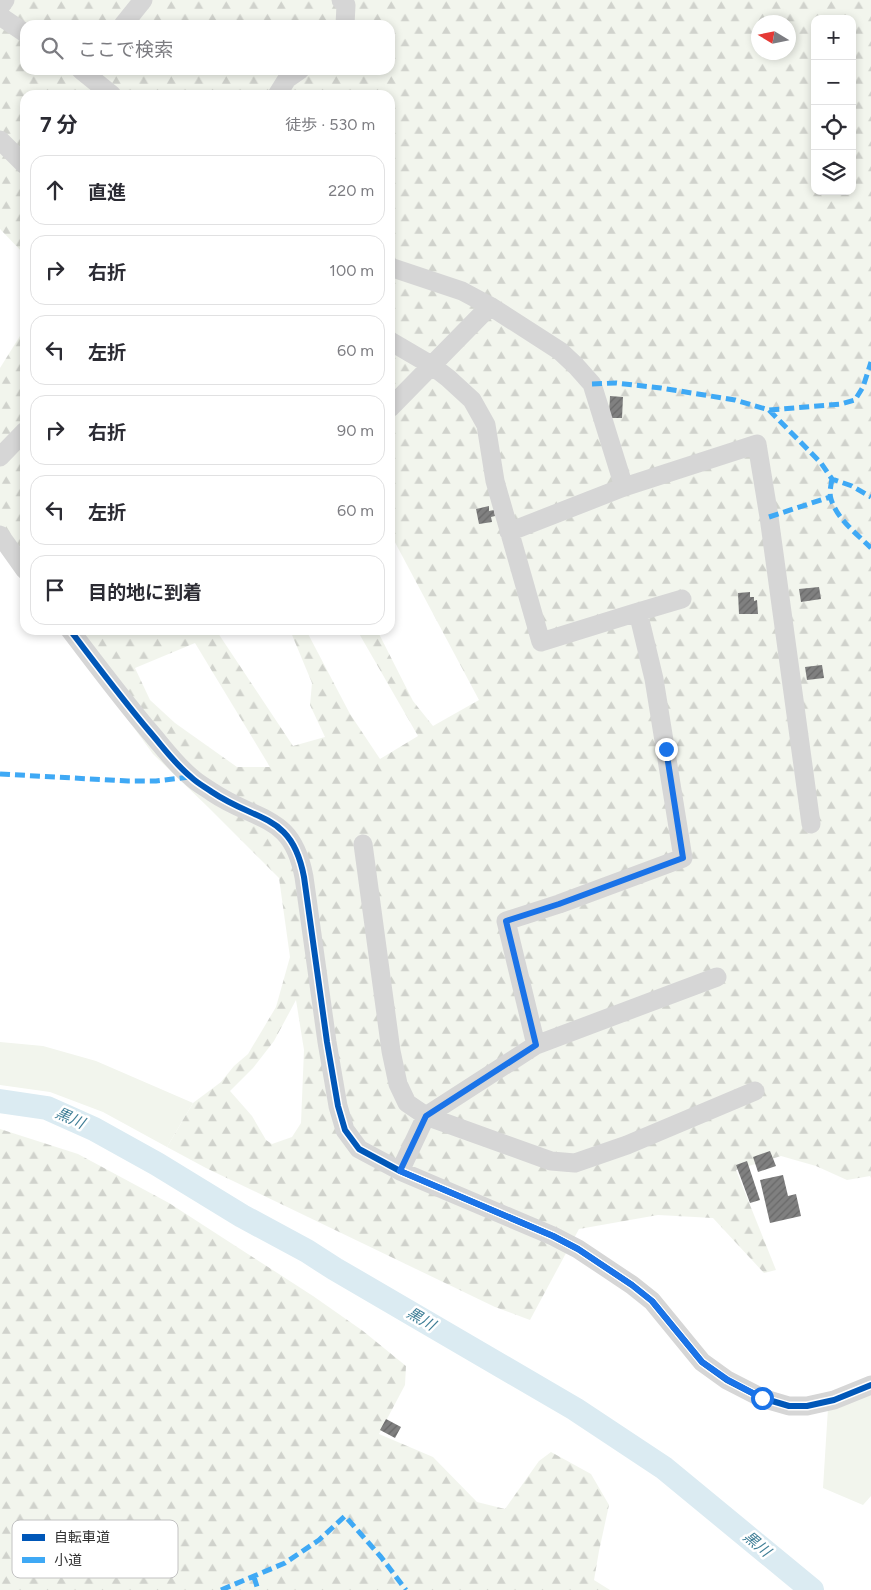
<!DOCTYPE html>
<html lang="ja">
<head>
<meta charset="utf-8">
<style>
	body { margin:0; font-family:Figtree,"Noto Sans JP",sans-serif; background:#f2f2f3; color:#2b2b33 }
	.controls { position:absolute; right:15px; top:15px; display:grid; overflow:hidden; border-radius:10px; box-shadow:0 2px 8px #0003 }
	.controls button { width:45px; height:45px; display:grid; place-items:center; padding:0; border:0; border-bottom:1px solid #e1e1e2; background:#fff; color:#2b2b33; font:25px sans-serif }
	.compass { position:absolute; left:751px; top:15px; width:45px; height:45px; border-radius:50%; background:#fff; box-shadow:0 2px 8px #0003; rotate:280deg }
	.stop { position:absolute; width:15px; height:15px; margin:-11px; border:4px solid #1a73e8; border-radius:50%; background:#fff }
	.stop.end { background:#1a73e8; border-color:#fff; box-shadow:0 1px 5px #0008 }
	.list { margin:0; padding:0; list-style:none }
	h2 { display:flex; justify-content:space-between; align-items:center; height:65px; margin:0; padding:0 20px; font-size:21px }
	h2 small { font-size:16px; font-weight:400; color:#7c7c81 }
	.list li { display:grid; grid-template-columns:32px 1fr auto; gap:15px; align-items:center; box-sizing:border-box; height:70px; margin:0 10px 10px; padding:0 10px; border:1px solid #e1e1e2; border-radius:15px }
	.list b { display:block; font-size:19px; white-space:nowrap }
	.list em { font-size:16px; font-style:normal; color:#7c7c81 }
	.icon { flex:none; width:28px; height:28px; fill:none; stroke:currentColor; stroke-width:2; stroke-linecap:round; stroke-linejoin:round }
	.map { position:relative; flex:none; width:871px; height:1590px; overflow:hidden }
	.search { position:absolute; background:#fff; box-shadow:0 2px 8px #0003; left:20px; top:20px; width:375px; height:55px; display:flex; align-items:center; gap:12px; box-sizing:border-box; padding:0 18px; border-radius:15px; color:#7c7c81; font-size:19px }
	.panel { position:absolute; background:#fff; box-shadow:0 2px 8px #0003; left:20px; top:90px; width:375px; height:545px; border-radius:15px }
	.map>svg:first-child { display:block }
</style>
</head>
<body>
<div class="map">
<svg width="871" height="1590" viewBox="0 0 871 1590">
	<defs>
		<pattern id="forest-firs" width="22" height="20" patternUnits="userSpaceOnUse" patternTransform="scale(1.25)"><rect width="22" height="20" fill="#f2f5ed"/><path d="M5 1l3.5 6h-7zM16 11l3.5 6h-7z" fill="#d0d2cc"/></pattern>
		<pattern id="building-hatch" width="6" height="6" patternUnits="userSpaceOnUse" patternTransform="scale(1.25)"><rect width="6" height="6" fill="#808080"/><path d="M-1 1l2-2M0 6l6-6M5 7l2-2" fill="none" stroke="#696969"/></pattern>
	</defs>
	<rect width="100%" height="100%" fill="#fff"/>
	<path fill="#f2f5ed" d="M0 1042 43 1046 96 1061 193 1103 167 1147 103 1112 50 1092 0 1085Z
		M871 1391V1496L863 1505 823 1488 828 1408Z"/>
	<path fill="url(#forest-firs)" fill-rule="evenodd" d="M0 0H871V1178L870 1176 847 1180 816 1166 781 1156 736 1170 776 1270 764 1273 713 1218 658 1215 579 1229 530 1320 495 1307 206 1168 167 1147 193 1103 221 1082 234 1066 248 1054 276 1007 290 957 279 878 208 807 153 754 94 673 61 630H216L293 746 325 737 310 705 312 683 290 630H306L350 714 380 759 418 736 357 630H377L413 701 433 726 479 700 390 533V95H25V255L0 229ZM815 19H852V191H815ZM758 22H788V52H758ZM25 25H390V70H25ZM195 643 270 767H237L175 723 150 700 135 668ZM296 1000 304 1050 301 1123 292 1137 272 1144 266 1140 252 1116 230 1091 253 1068 274 1041Z
		M25 328V582L0 549V368Z
		M0 1129 78 1154 169 1203 313 1296 363 1331 406 1366 405 1385 379 1434 433 1457 477 1502 505 1509 539 1461 551 1452 591 1474 609 1505 599 1551 594 1580 610 1590H0Z"/>
	<g fill="none" stroke-linecap="round" stroke-linejoin="round">
		<path stroke="#dbebf2" stroke-width="24" d="M0 1101 47 1108 94 1129 157 1164 242 1216 307 1251 335 1269 575 1409 664 1468 812 1590"/>
	</g>
	<path fill="url(#building-hatch)" d="M610 396 623 397 622 418H609Z
		M489 506V511L494 510 495 516 491 517 492 522 479 524 476 509Z
		M819 587 821 599 801 602 799 589Z
		M750 592V597H754V601L757 600 758 614H739L738 593Z
		M822 665 824 678 807 680 805 667Z
		M770 1151 776 1166 758 1172 753 1157Z
		M747 1161 760 1200 750 1203 736 1165Z
		M783 1175 788 1196 796 1194 801 1216 770 1223 760 1180Z
		M386 1419 401 1427 395 1438 380 1430Z"/>
	<g fill="none" stroke-linecap="round" stroke-linejoin="round">
		<path stroke="#d6d6d6" stroke-width="19" d="M341 0 346 5 345 25
			M0 7 5 0
			M0 16 25 33
			M123 25 143 0
			M81 70 112 95
			M277 95 287 79 300 70
			M0 140 25 165
			M390 267 462 291 490 306 560 351 576 366 592 384 624 487 509 532
			M390 341 431 365 448 378 472 400 486 425 495 481 541 642 638 612 654 679 683 858 559 904 506 921 536 1045 426 1116 400 1171
			M390 408 490 306
			M0 457 25 431
			M624 487 757 444 769 517 811 824
			M0 535 25 570
			M638 612 682 599
			M70 630C96 664 122 699 150 732 163 747 175 764 191 777 197 783 205 787 212 792 258 823 292 813 304 877L327 1042 338 1106 345 1130 359 1149 400 1171 553 1236 578 1249 632 1285 652 1301 702 1362 727 1380 762 1398 789 1406H807L834 1400 871 1385
			M363 844 391 1051 398 1084 407 1103 426 1116 551 1161 575 1163 627 1145 755 1091
			M536 1045 717 977"/>
		<path stroke="#3fa9f5" stroke-width="5" stroke-dasharray="10 5" stroke-linecap="butt" d="M592 384 616 383 661 388 735 400 769 410 841 404 855 400 863 387 871 362
			M769 410 821 463 832 479 852 486 871 497
			M832 479C831 485 829 493 831 499 837 519 856 533 871 548
			M769 517 830 497
			M0 774 128 781H156L190 777
			M254 1577 258 1590
			M221 1590 285 1563 319 1540 345 1516 381 1557 406 1590"/>
		<defs>
			<path id="cycleway" d="M70 630C96 664 122 699 150 732 163 747 175 764 191 777 197 783 205 787 212 792 258 823 292 813 304 877L327 1042 338 1106 345 1130 359 1149 400 1171 553 1236 578 1249 632 1285 652 1301 702 1362 727 1380 762 1398 789 1406H807L834 1400 871 1385"/>
		</defs>
		<use href="#cycleway" stroke="#fff" stroke-width="9"/>
		<use href="#cycleway" stroke="#0057b8" stroke-width="6"/>
	</g>
	<g fill="none" stroke-linecap="round" stroke-linejoin="round">
		<path stroke="#1a73e8" stroke-width="6" d="M666 749 683 858 559 904 506 921 536 1045 426 1116 400 1171 553 1236 578 1249 632 1285 652 1301 702 1362 728 1380 762 1398"/>
	</g>
	<g text-anchor="middle" dominant-baseline="central" stroke-width="5" stroke-linejoin="round" paint-order="stroke">
		<g font-size="15" font-style="italic" fill="#3f7e96" stroke="#fff">
			<text transform="translate(70 1118) rotate(24)">黒川</text>
			<text transform="translate(421 1319) rotate(30)">黒川</text>
			<text transform="translate(757 1544) rotate(40)">黒川</text>
		</g>
	</g>
	<rect x="12" y="1520" width="166" height="58" rx="8" fill="#fff" stroke="#c2c2c2" stroke-width="1"/>
	<rect x="22" y="1534" width="23" height="7" fill="#0057b8"/>
	<rect x="22" y="1557" width="23" height="6" fill="#3fa9f5"/>
	<g font-size="14" fill="#323232">
		<text x="54" y="1542">自転車道</text>
		<text x="54" y="1565">小道</text>
	</g>
</svg>
<div class="controls">
<button>+</button>
<button>−</button>
<button><svg class="icon" aria-label="locate" viewBox="0 0 24 24"><circle cx="12" cy="12" r="6"/><path d="M12 2v4M12 18v4M2 12h4M18 12h4"/></svg></button>
<button><svg class="icon" aria-label="layers" viewBox="0 0 24 24"><path d="M12 4l9 5-9 5-9-5zM3 14l9 5 9-5"/></svg></button>
</div>
<svg class="compass" viewBox="-18 -18 36 36"><path d="M0-13l5 13h-10z" fill="#e53935"/><path d="M0 13l5-13h-10z" fill="#7c7c81"/></svg>
<div class="stop" style="left:762px;top:1398px"></div>
<div class="stop end" style="left:666px;top:749px"></div>
<div class="search"><svg class="icon" aria-label="search" viewBox="0 0 24 24"><circle cx="10" cy="10" r="6"/><path d="M15 15l6 6"/></svg>ここで検索</div>
<section class="panel">
<h2>7 分<small>徒歩 · 530 m</small></h2>
<ul class="list">
<li><svg class="icon" aria-label="ahead" viewBox="0 0 24 24"><path d="M12 20V5M6 11l6-6 6 6"/></svg><div><b>直進</b></div><em>220 m</em></li>
<li><svg class="icon" aria-label="right" viewBox="0 0 24 24"><path d="M7 20v-9h11M14 6l5 5-5 5"/></svg><div><b>右折</b></div><em>100 m</em></li>
<li><svg class="icon" aria-label="left" viewBox="0 0 24 24"><path d="M17 20v-9H6M10 6l-5 5 5 5"/></svg><div><b>左折</b></div><em>60 m</em></li>
<li><svg class="icon" aria-label="right" viewBox="0 0 24 24"><path d="M7 20v-9h11M14 6l5 5-5 5"/></svg><div><b>右折</b></div><em>90 m</em></li>
<li><svg class="icon" aria-label="left" viewBox="0 0 24 24"><path d="M17 20v-9H6M10 6l-5 5 5 5"/></svg><div><b>左折</b></div><em>60 m</em></li>
<li><svg class="icon" aria-label="arrive" viewBox="0 0 24 24"><path d="M6 21V4h12l-3 4 3 4H6"/></svg><div><b>目的地に到着</b></div></li>
</ul>
</section>
</div>
</body>
</html>
